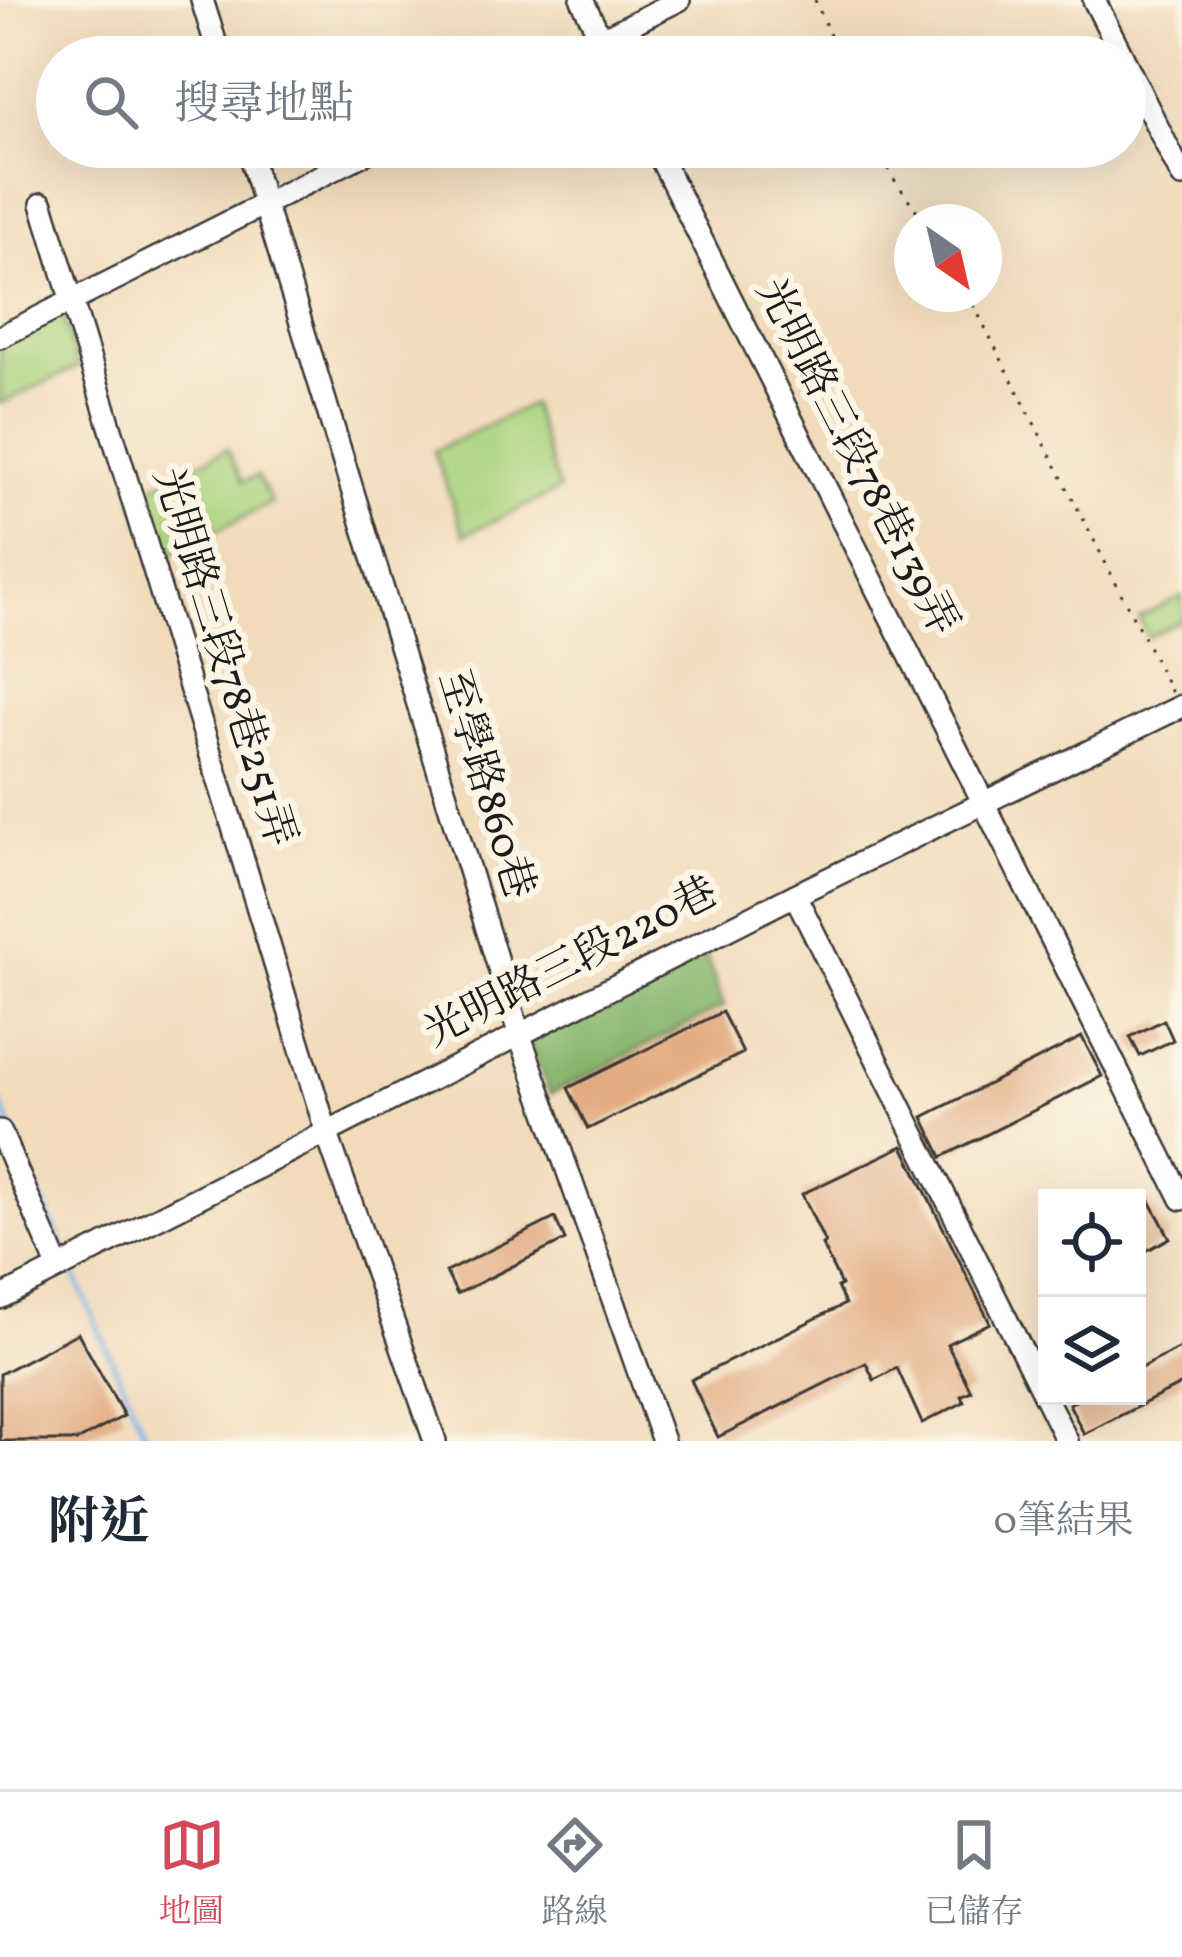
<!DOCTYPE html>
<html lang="zh-TW">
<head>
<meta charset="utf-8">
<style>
	body { margin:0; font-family:Vollkorn,"Noto Serif TC",serif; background:#f6f6f7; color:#1f2937 }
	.controls { position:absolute; right:36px; bottom:36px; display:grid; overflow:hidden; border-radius:0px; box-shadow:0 12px 48px #0002 }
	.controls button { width:108px; height:108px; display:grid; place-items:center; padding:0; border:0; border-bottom:3px solid #e0e1e3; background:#fff; color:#1f2937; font:60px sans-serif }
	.compass { position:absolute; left:894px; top:204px; width:108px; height:108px; border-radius:50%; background:#fff; box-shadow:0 12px 48px #0002; rotate:146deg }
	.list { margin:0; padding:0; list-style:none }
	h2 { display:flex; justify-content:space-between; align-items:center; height:156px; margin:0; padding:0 48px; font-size:51px }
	h2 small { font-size:39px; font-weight:400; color:#747a83 }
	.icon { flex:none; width:66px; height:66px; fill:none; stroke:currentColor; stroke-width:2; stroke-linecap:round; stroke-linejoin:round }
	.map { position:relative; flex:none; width:1182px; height:1441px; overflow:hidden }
	.search { position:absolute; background:#fff; box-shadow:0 12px 48px #0002; left:36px; right:36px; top:36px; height:132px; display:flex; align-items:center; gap:30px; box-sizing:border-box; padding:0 42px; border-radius:66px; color:#747a83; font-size:45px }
	.sheet { height:348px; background:#fff }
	nav { display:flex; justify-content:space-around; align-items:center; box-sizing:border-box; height:168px; border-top:3px solid #e0e1e3; background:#fff; font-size:33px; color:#747a83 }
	nav a { display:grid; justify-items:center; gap:6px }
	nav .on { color:#d1495b }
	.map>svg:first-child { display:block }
</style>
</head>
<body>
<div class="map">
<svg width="1182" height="1441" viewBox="0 0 1182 1441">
	<rect width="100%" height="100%" fill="#fcf5e5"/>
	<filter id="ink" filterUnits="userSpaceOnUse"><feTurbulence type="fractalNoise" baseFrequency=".00833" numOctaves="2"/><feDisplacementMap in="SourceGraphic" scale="24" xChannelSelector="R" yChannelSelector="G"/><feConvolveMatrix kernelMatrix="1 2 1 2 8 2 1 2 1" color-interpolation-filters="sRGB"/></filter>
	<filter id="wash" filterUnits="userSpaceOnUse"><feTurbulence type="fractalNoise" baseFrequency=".004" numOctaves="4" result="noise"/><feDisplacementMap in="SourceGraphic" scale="48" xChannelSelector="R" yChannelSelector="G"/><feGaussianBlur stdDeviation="2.7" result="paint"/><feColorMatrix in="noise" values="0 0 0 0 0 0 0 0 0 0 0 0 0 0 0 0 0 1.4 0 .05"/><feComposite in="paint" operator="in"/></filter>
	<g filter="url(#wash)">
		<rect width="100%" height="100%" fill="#f1dbbb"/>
		<path fill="#a9d37e" stroke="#62784d" stroke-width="3" d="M62 312 78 367 0 404V344Z
			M531 404 559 490 464 535 434 451Z
			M227 449 243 482 257 476 272 503 156 562 133 496Z
			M1182 596V620L1148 637 1139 618Z"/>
		<path fill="#86b56d" stroke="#516844" stroke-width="3" d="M704 950 724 1006 550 1094 528 1038Z"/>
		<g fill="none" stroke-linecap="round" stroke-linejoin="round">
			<path stroke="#7ab3ea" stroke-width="4.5" d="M0 1101 66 1254
				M76 1278 148 1441"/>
		</g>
		<g id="blocks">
			<path fill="#e2aa80" d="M722 1012 743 1053 588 1129 568 1088Z
				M1164 1020 1173 1040 1140 1056 1130 1037Z
				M1082 1037 1102 1076 942 1157 923 1117Z
				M903 1146 990 1323 947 1344 971 1391 961 1396 964 1402 922 1423 897 1368 874 1380 866 1363 718 1437 691 1380 845 1304 837 1287 841 1285 822 1245 825 1243 802 1194Z
				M1150 1201 1170 1238 1137 1256V1208Z
				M555 1218 565 1240 457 1294 446 1272Z
				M78 1333 124 1416 77 1441H0V1374Z
				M1182 1347V1384L1084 1434 1069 1404 1086 1396H1137V1370Z"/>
		</g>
	</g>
	<g filter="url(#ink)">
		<use href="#blocks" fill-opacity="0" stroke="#3c3934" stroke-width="3"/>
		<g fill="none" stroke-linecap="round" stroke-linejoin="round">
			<defs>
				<path id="minor" d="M202 0 220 57
					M582 0 610 57
					M1094 0 1123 57
					M566 57 679 0
					M1125 62 1182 176
					M247 147 519 1033 663 1441
					M655 147 1182 1199
					M42 204 327 1134 435 1441
					M0 337 378 147
					M795 895 1067 1441
					M0 1131 58 1267
					M0 1298 795 895 1182 706"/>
			</defs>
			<use href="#minor" stroke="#3c3934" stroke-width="26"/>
			<path stroke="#3c3934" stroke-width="3" stroke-dasharray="3 9" stroke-linecap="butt" d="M815 0 839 57
				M878 147 891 175 925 222
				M968 294 1172 693"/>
			<use href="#minor" stroke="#fff" stroke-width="21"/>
		</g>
	</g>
	<g text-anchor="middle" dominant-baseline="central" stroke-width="12" stroke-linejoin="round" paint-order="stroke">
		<g font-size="42" fill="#1c1c1c" stroke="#fcf5e5">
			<text transform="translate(855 458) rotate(63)">光明路三段78巷139弄</text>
			<text transform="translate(222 658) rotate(73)">光明路三段78巷251弄</text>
			<text transform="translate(484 785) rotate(73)">至學路860巷</text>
			<text transform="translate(572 964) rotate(-27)">光明路三段220巷</text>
		</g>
	</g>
</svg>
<div class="controls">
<button><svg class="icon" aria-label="locate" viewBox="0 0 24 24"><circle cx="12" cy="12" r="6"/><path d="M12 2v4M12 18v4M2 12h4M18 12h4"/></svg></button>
<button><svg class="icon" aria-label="layers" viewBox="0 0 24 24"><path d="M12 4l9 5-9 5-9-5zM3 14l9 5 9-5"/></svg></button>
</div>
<svg class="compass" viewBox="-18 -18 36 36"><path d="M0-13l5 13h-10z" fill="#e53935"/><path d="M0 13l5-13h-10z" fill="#747a83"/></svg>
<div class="search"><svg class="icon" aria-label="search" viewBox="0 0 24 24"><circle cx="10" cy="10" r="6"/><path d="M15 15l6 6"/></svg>搜尋地點</div>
</div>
<section class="sheet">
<h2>附近<small>0筆結果</small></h2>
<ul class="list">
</ul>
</section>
<nav>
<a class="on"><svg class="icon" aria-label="map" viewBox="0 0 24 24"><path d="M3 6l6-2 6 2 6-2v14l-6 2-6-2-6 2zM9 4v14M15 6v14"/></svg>地圖</a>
<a><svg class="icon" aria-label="directions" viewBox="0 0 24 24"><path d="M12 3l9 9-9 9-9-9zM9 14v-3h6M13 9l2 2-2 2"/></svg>路線</a>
<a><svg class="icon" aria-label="saved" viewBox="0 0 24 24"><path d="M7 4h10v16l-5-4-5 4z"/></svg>已儲存</a>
</nav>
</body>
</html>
